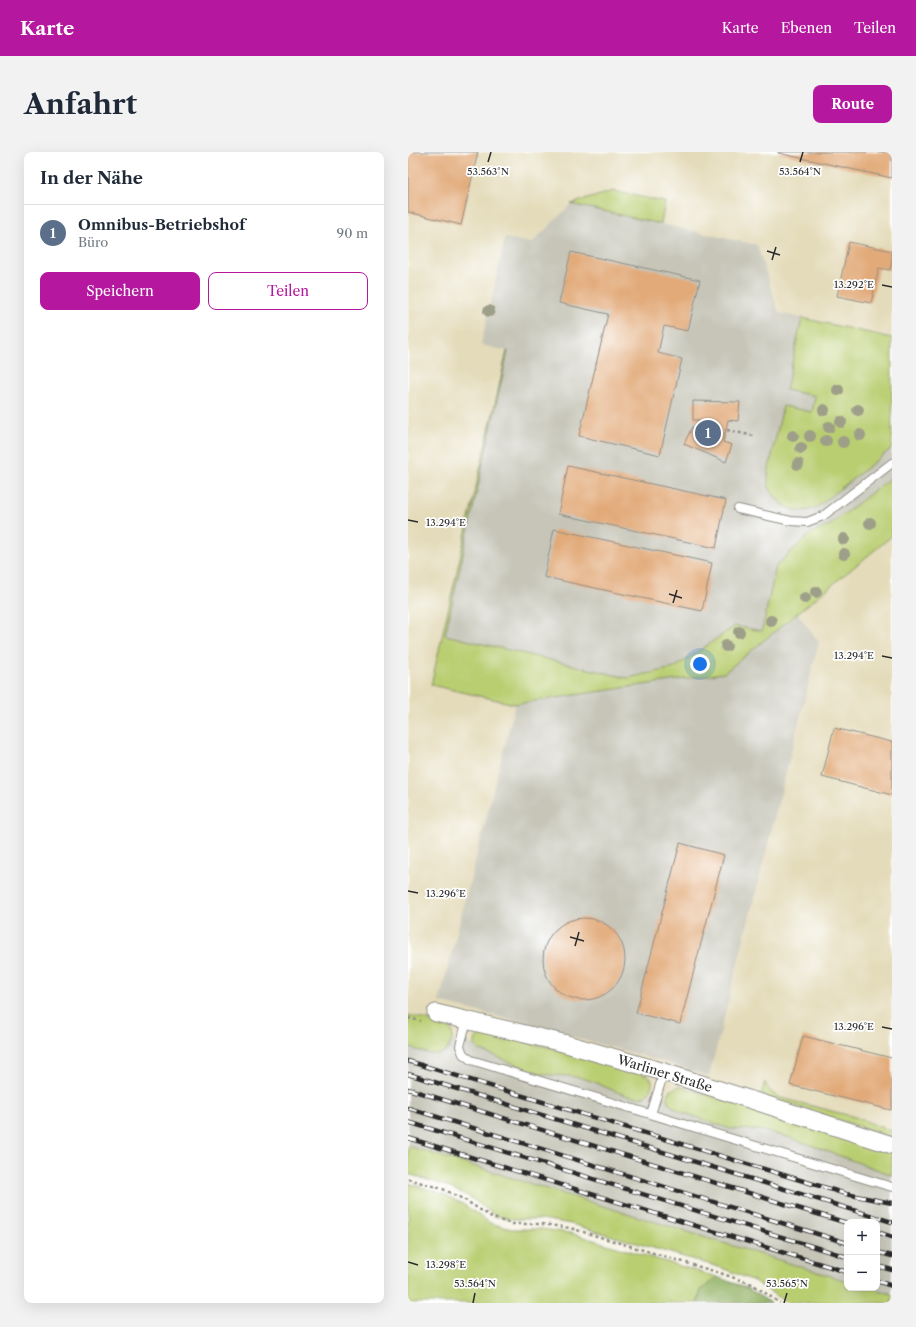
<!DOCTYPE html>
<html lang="de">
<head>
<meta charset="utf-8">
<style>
	body { margin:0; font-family:"Libre Caslon Text",serif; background:#f2f2f3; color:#1f2937 }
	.controls { position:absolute; right:12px; bottom:12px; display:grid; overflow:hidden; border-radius:8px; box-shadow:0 4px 16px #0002 }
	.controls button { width:36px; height:36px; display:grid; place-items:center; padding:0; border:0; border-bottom:1px solid #e0e1e3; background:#fff; color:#1f2937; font:20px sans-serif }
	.you { position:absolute; left:292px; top:512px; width:14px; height:14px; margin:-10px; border:3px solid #fff; border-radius:50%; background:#1a73e8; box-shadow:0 0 0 6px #1a73e833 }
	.badge { display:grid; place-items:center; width:26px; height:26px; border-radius:50%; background:#b5179e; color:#fff; font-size:13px; font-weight:700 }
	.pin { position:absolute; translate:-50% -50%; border:2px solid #fff; box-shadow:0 1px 4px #0006 }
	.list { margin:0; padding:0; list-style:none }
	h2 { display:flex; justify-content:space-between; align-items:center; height:52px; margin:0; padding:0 16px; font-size:17px }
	h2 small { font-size:13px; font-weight:400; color:#747a83 }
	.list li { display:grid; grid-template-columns:26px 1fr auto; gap:12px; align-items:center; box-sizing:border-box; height:56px; padding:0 16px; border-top:1px solid #e0e1e3 }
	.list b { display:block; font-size:15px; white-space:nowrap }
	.list p { margin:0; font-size:13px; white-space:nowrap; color:#747a83 }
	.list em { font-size:13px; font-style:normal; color:#747a83 }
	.actions { display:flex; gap:8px; padding:12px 16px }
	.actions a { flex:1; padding:9px 0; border:1px solid #b5179e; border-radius:8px; text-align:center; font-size:14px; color:#b5179e }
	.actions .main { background:#b5179e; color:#fff }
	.map { position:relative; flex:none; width:484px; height:1151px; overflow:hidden; border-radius:8px }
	header { display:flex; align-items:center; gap:24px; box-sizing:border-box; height:56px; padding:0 20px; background:#b5179e; color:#fff }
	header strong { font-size:19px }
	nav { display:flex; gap:22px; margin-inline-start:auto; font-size:14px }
	.intro { display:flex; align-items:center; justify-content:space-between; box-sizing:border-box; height:96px; padding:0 24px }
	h1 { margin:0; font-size:28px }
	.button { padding:10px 18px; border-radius:8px; background:#b5179e; color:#fff; font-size:14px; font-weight:700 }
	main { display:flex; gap:24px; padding:0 24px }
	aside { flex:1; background:#fff; border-radius:8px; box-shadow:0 4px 16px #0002 }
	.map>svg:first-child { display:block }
</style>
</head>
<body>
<header>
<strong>Karte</strong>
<nav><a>Karte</a><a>Ebenen</a><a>Teilen</a></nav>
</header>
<div class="intro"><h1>Anfahrt</h1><a class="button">Route</a></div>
<main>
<aside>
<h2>In der Nähe<small></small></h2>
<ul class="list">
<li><span class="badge" style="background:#5c6f8a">1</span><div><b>Omnibus-Betriebshof</b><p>Büro</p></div><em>90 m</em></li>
</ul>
<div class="actions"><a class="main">Speichern</a><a>Teilen</a></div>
</aside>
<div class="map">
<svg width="484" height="1151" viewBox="0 0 484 1151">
	<rect width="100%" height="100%" fill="#fff"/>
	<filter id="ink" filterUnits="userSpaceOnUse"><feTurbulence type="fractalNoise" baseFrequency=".025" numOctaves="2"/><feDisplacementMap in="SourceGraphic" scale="8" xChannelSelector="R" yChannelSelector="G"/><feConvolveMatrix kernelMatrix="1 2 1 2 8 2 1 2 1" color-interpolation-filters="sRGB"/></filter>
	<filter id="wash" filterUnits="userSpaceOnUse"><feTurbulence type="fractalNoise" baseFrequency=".012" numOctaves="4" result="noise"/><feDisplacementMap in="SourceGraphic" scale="16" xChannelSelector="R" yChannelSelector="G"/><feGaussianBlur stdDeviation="0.9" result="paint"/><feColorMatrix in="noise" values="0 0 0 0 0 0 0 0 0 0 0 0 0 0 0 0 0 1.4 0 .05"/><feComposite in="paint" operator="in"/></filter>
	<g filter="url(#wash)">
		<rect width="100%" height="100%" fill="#f5f1e2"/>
		<path fill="#e4dbba" d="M0 0H484V1023L383 986 351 978 159 923H144L0 895Z"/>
		<path fill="#c6c5b8" d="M205 39 257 50 253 72 349 93 371 161 484 186V384L389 461 411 490 301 925 260 911 112 870 31 850 107 553 23 533 99 199 73 193 97 86 124 91 163 52Z
			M44 888 67 893 71 898 144 923H159L177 927 221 944 231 946 237 944 241 940 259 945 261 952 322 977 351 978 383 986 484 1023V1142L463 1136H469V1070H439V1129L0 994V895L26 903 41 895Z"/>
		<path fill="#b9ce71" stroke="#727c4e" d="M205 39 257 50 253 72 163 52Z
			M394 166 484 186V296L409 355 401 358 391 359 384 357 375 353 365 342 361 335 360 328V321L375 254 404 260 407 244 378 238Z
			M99 199H100L37 483 219 526 266 516 327 474 354 479 368 414 403 381 413 377 423 372 484 325V384L316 521 107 552 23 533Z
			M0 863 40 873C44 877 45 882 44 887 38 912 17 900 0 895Z
			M75 882 145 896 239 923C243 926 245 928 244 933 242 939 239 945 232 945 218 947 192 931 177 927 161 922 147 925 132 921 111 915 91 905 71 898L67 893C66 887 69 884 75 882Z
			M357 930C360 939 365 942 373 946L447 965 484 979V985L353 943Z
			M271 934 484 1001V1023L383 986 351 978 322 977 273 960 261 952 259 945 262 939Z
			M0 994 439 1129V1136H463L484 1142V1151H379L346 1129 314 1116 163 1072 134 1067H105L88 1064 60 1044 36 1033 0 1022Z
			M0 1031 33 1041 55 1052 82 1071 103 1077H134L162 1081 309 1125 293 1138 289 1151H0Z"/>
		<path fill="#92b163" stroke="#5e6e47" d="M309 1125 339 1136 363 1151H289L293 1138Z"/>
		<g id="blocks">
			<path fill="#e2aa79" d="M0 0H70L53 73 0 60Z
				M370 0H484V26L370 1Z
				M441 90 484 99V108L482 118 471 116 463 151 429 144Z
				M163 100 292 128 280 179 256 174 250 201 274 207 252 303 171 284 200 162 151 151Z
				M285 249 332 250 330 269 320 268 315 290 324 293 318 310 276 292 284 275 291 278 293 268H285Z
				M160 314 318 348 308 396 150 362Z
				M146 377 304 411 294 459 136 425Z
				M426 576 484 590V643L414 625Z
				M272 691 316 703 272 872 228 861Z
				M135 807a41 41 0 1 1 82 0a41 41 0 1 1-82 0Z
				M395 884 484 906V953L483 958 382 933Z"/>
		</g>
	</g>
	<g filter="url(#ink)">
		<use href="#blocks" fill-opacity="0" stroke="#908e86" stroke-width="1"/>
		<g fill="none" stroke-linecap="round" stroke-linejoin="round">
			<defs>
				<path id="lane" d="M330 357 383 369 399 370 415 364 484 311
					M59 868 52 894 55 902 63 908 484 1035
					M243 962 256 920"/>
				<path id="street" d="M28 861 155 891 256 920 484 993"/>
			</defs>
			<use href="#lane" stroke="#908e86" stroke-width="10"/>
			<use href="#street" stroke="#908e86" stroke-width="19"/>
			<path stroke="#908e86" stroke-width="2.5" stroke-dasharray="3 3" stroke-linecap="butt" d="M319 278 346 284
				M0 866 13 869
				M0 1027 35 1037 57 1048 85 1066 104 1072H134L162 1076 312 1121 344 1132 372 1151"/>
			<use href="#lane" stroke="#fff" stroke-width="8"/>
			<use href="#street" stroke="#fff" stroke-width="17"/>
			<defs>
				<path id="rail" d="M0 909 438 1042 484 1051
					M0 922 484 1070
					M0 937 439 1071
					M0 956 439 1091
					M0 970 439 1105
					M0 986 439 1120
					M469 1080 484 1085
					M469 1100 484 1104
					M469 1114 484 1118
					M469 1129 484 1134"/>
			</defs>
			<use href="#rail" stroke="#2b2b2b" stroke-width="4.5"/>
			<use href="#rail" stroke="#fff" stroke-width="3" stroke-dasharray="9" stroke-linecap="butt"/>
		</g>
		<g fill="#9e9f89">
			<circle cx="81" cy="159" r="6"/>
			<circle cx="430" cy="238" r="6"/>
			<circle cx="416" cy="258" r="6"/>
			<circle cx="450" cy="258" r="6"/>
			<circle cx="433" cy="270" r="6"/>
			<circle cx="421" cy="275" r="6"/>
			<circle cx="452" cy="283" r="6"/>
			<circle cx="385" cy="284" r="6"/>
			<circle cx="402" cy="284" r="6"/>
			<circle cx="418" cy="289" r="6"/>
			<circle cx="435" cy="290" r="6"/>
			<circle cx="393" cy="296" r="6"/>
			<circle cx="390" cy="312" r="6"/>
			<circle cx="462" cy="371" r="6"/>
			<circle cx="436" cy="387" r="6"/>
			<circle cx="436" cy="402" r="6"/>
			<circle cx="408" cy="440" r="6"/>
			<circle cx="397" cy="446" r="6"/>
			<circle cx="363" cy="469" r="6"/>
			<circle cx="331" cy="480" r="6"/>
			<circle cx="318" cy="494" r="6"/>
		</g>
	</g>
	<path fill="none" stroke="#2b2b2b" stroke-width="1.5" d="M80 10 83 0M392 10 395 0M359 99 372 103M364 108 368 95M474 133 484 135M0 368 10 370M261 442 274 446M265 451 269 438M474 504 484 506M0 739 10 741M162 785 176 789M167 794 171 780M474 875 484 877M0 1110 10 1113M65 1151 67 1141M376 1151 379 1141"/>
	<g text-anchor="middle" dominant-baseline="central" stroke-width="3.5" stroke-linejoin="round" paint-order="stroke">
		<g font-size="13" fill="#2b2b2b" stroke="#fff">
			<text transform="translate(257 921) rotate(17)">Warliner Straße</text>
		</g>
	</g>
	<g font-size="10" text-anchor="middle" fill="#2b2b2b" stroke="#fff" stroke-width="3.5" stroke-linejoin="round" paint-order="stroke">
		<text x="80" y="23">53.563°N</text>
		<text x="392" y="23">53.564°N</text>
		<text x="446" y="136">13.292°E</text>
		<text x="38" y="374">13.294°E</text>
		<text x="446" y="507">13.294°E</text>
		<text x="38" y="745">13.296°E</text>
		<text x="446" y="878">13.296°E</text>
		<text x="38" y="1116">13.298°E</text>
		<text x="67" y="1135">53.564°N</text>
		<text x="379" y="1135">53.565°N</text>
	</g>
</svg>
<div class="controls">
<button>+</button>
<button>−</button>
</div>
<div class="you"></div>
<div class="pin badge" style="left:300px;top:281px;background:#5c6f8a">1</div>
</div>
</main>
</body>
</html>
